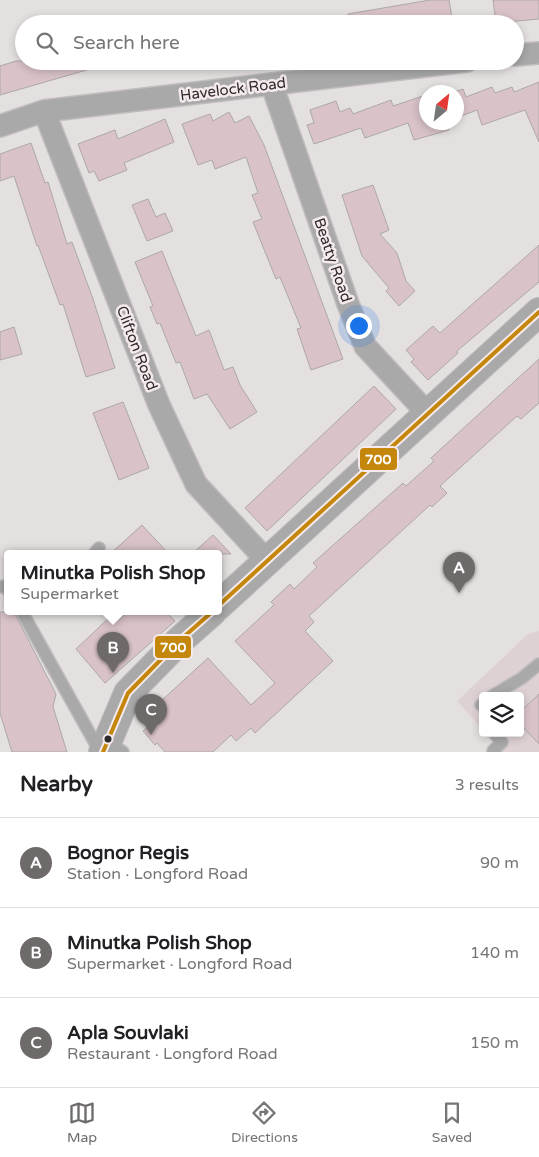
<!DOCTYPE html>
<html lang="en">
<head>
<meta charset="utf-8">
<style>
	body { margin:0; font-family:"Varela Round",sans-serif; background:#f6f6f6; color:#202124 }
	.controls { position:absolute; right:15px; bottom:15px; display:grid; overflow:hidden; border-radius:5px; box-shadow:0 2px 8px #0003 }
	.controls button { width:45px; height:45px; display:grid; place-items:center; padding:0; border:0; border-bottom:1px solid #e0e0e0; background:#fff; color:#202124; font:25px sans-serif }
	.compass { position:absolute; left:419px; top:85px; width:45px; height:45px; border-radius:50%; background:#fff; box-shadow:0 2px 8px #0003; rotate:29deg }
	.you { position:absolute; left:358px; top:325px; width:18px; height:18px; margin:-12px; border:4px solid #fff; border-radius:50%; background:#1a73e8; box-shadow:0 0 0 8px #1a73e833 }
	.badge { display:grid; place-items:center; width:32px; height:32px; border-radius:50%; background:#6e6a6a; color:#fff; font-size:16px; font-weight:700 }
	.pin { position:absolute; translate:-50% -41px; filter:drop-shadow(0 1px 2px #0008) }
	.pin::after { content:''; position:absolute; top:26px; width:18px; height:15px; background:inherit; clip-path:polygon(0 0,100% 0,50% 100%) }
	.popup { position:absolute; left:4px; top:550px; width:218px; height:65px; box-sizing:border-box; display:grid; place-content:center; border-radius:5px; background:#fff; filter:drop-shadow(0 1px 4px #0005); font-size:16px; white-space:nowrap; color:#757577 }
	.popup b { font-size:19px; color:#202124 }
	.popup::after { content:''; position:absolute; left:50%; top:100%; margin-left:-10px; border:10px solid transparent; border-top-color:#fff }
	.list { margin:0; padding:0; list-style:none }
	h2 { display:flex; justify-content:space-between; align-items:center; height:65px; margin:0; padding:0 20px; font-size:21px }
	h2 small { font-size:16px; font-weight:400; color:#757577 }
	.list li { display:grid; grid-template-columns:32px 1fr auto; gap:15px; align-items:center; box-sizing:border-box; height:90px; padding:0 20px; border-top:1px solid #e0e0e0 }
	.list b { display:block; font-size:19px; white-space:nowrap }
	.list p { margin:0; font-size:16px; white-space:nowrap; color:#757577 }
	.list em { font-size:16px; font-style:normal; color:#757577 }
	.icon { flex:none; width:28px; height:28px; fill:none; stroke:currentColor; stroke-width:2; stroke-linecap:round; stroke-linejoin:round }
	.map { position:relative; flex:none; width:539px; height:752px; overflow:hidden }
	.search { position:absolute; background:#fff; box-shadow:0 2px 8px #0003; left:15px; right:15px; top:15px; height:55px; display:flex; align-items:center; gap:12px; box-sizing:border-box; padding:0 18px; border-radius:28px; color:#757577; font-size:19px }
	.sheet { height:335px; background:#fff }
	nav { display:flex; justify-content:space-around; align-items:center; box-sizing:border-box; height:70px; border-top:1px solid #e0e0e0; background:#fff; font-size:14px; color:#757577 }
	nav a { display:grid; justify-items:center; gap:2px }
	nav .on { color:#6e6a6a }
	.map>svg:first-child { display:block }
</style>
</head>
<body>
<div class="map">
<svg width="539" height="752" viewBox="0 0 539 752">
	<rect width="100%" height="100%" fill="#e5e0e0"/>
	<path fill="#ded1d3" d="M539 631V752H502L486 733H520V696H483V730L457 701 528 634Z"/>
	<path fill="#d9c3c8" stroke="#aca8a8" d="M430 0H449L453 24H349L348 14Z
		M493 0H539V19L496 23Z
		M16 61H96L97 67 0 95V66Z
		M539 82V142L525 110 482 125 477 110 456 118V92H454L463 89 466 97 492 87 495 93 512 87 514 92Z
		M426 95V122H446L449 130 414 140 408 123 365 138 361 128 314 144 307 125 314 123 310 110 336 101 340 112 350 108 353 114 391 100 393 106Z
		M229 112 235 123 249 116 264 145 343 359 311 370 297 329 301 328 280 277 276 279 253 222 262 219 252 195 258 193 246 157 215 169 212 160 198 165 182 124 210 114 213 121Z
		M165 119 174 142 124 163 127 170 99 181 94 171 89 173 78 144 115 130 118 139Z
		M31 143 45 183 48 182 67 244 72 242 93 299 115 368 86 377 63 304 60 305 38 245 37 246 14 176 0 181V154Z
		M373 185 389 230 380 234 397 253 406 281 415 291 399 306 386 291 389 288 362 256 342 195Z
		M148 199 156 217 165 213 173 231 147 241 132 205Z
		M539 245V282L457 351 458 353 428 380 411 362 414 359 406 350 433 326 440 333Z
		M162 251 196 336 209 330 224 370 233 367 240 385 257 412 230 429 207 394 194 399 180 362 176 363 160 323 157 324 150 307 153 306 135 262Z
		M14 327 22 354 0 360V332Z
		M539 359V403L521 419 517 416 440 486 447 493 432 507 430 505 309 616 314 622 305 631 333 661 255 733 251 728 236 741 231 735 213 752H165L157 743 155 745 143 731 156 720 149 712 208 658 251 705 275 683 235 641 274 605 271 602 290 584 294 589 317 567 313 563 403 483 406 486 434 461 431 458Z
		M374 386 396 409 267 531 245 508Z
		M123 402 149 468 119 480 93 413Z
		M142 525 169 554H110Z
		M213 535 231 554H192Z
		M0 612H14L56 694 53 707 67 752H12L0 713Z
		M127 612H166L175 621 105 683 76 649 111 616 116 622Z
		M539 694V744L520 724V712Z"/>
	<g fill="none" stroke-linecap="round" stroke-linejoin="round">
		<defs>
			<path id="service" d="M94 554 99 548
				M0 587 5 586 8 590
				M22 612 100 752
				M492 696 522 678 539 664
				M481 705 483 704
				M494 733 502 742 493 751 495 752
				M107 741 123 752"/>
			<path id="minor" d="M515 55 539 53
				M272 85 348 304 365 346 429 415
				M44 111 159 405 196 484 268 562
				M0 126 44 111 467 61"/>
			<path id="secondary" d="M218 606 539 312
				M103 752 128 693 179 641 212 612"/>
		</defs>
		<use href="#service" stroke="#c0bcbd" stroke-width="14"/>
		<use href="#minor" stroke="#c0bcbd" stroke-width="24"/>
		<use href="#secondary" stroke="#c0bcbd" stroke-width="30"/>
		<use href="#service" stroke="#aaa9a9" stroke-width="11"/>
		<use href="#minor" stroke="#aaa9a9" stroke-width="21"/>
		<use href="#secondary" stroke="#aaa9a9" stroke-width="28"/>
		<defs>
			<path id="bus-1" d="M218 606 539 312
				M103 752 128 693 179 641 212 612"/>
		</defs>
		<use href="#bus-1" stroke="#f5eaec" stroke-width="8"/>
		<use href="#bus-1" stroke="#c5870b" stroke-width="4"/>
	</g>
	<circle fill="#2e2a2b" stroke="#f5eaec" stroke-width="2" cx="108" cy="739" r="4.5"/>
	<g text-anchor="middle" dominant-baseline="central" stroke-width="5" stroke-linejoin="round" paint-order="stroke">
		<g font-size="15" fill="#2e2a2b" stroke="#f5eaec">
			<text transform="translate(233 89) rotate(-7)">Havelock Road</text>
			<text transform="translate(333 260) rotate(71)">Beatty Road</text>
			<text transform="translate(137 348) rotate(69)">Clifton Road</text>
		</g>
	</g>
	<g stroke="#f5eaec" stroke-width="2">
		<rect x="359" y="447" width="39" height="24" rx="5" fill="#c5870b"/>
		<rect x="154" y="635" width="38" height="24" rx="5" fill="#c5870b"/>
	</g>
	<g font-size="14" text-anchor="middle" font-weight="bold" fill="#fff">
		<text x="378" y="464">700</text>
		<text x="173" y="652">700</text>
	</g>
</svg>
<div class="controls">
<button><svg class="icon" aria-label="layers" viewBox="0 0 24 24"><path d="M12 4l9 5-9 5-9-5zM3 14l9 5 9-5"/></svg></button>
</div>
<svg class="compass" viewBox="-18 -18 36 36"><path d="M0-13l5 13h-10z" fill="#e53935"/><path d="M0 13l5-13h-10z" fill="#757577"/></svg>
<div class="you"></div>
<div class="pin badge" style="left:459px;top:593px">A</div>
<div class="pin badge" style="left:113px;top:673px">B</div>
<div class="popup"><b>Minutka Polish Shop</b>Supermarket</div>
<div class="pin badge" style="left:151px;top:735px">C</div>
<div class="search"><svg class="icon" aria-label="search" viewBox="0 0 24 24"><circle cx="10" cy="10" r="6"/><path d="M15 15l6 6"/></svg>Search here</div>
</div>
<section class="sheet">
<h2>Nearby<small>3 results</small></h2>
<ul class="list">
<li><span class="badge">A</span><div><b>Bognor Regis</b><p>Station · Longford Road</p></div><em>90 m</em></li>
<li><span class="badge">B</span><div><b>Minutka Polish Shop</b><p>Supermarket · Longford Road</p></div><em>140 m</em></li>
<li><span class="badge">C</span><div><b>Apla Souvlaki</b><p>Restaurant · Longford Road</p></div><em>150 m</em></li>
</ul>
</section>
<nav>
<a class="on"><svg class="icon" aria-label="map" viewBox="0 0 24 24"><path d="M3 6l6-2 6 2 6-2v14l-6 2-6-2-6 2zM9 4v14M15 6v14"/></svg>Map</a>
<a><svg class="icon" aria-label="directions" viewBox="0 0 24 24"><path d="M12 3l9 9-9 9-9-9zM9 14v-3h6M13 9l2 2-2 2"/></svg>Directions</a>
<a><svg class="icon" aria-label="saved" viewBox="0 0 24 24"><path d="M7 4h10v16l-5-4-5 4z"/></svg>Saved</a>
</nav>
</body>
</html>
